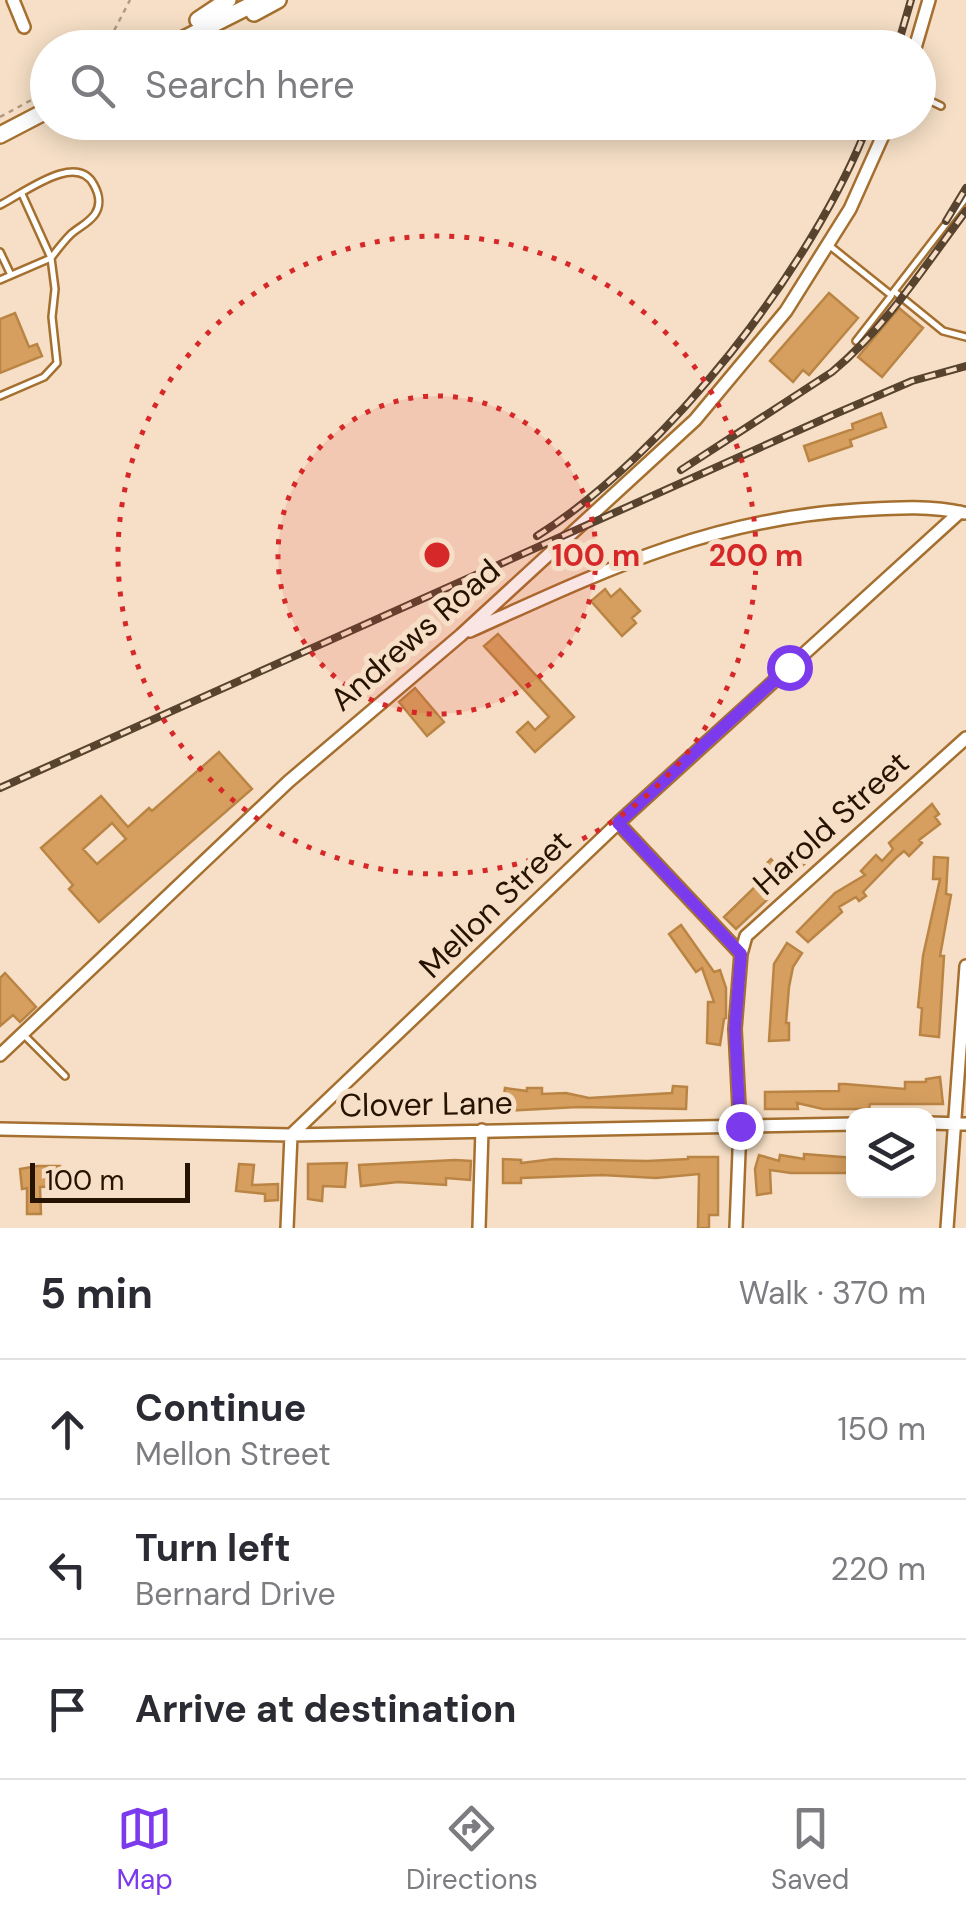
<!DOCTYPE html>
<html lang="en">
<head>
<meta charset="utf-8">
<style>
	body { margin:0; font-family:"DM Sans",sans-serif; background:#f2f2f3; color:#2b2b33 }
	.controls { position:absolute; right:30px; bottom:30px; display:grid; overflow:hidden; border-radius:20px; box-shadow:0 5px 25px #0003 }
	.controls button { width:90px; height:90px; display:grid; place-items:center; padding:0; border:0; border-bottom:2px solid #e1e1e2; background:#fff; color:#2b2b33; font:50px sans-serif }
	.scale { position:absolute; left:30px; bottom:25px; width:160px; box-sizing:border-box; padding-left:10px; border:5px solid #261200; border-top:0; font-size:28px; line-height:35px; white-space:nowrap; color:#261200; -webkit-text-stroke:8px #f6dfc6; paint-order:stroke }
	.stop { position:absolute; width:30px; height:30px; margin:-22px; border:8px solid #7c3aed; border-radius:50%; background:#fff }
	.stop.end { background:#7c3aed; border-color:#fff; box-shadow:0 2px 10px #0008 }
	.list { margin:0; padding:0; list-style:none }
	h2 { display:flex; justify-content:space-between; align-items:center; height:130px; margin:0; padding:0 40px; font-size:42px }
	h2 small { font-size:32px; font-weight:400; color:#7c7c81 }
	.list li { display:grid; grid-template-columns:65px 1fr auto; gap:30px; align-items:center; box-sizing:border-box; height:140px; padding:0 40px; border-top:2px solid #e1e1e2 }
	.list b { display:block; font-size:38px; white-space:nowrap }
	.list p { margin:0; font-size:32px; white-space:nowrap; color:#7c7c81 }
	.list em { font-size:32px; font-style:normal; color:#7c7c81 }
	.icon { flex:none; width:55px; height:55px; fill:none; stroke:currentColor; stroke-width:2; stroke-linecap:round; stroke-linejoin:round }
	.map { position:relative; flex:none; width:966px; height:1228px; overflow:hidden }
	.search { position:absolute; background:#fff; box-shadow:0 5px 25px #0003; left:30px; right:30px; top:30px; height:110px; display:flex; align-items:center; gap:25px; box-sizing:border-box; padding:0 35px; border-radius:55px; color:#7c7c81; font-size:38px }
	.sheet { height:550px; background:#fff }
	nav { display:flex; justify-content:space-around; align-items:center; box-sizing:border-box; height:140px; border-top:2px solid #e1e1e2; background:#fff; font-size:28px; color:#7c7c81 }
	nav a { display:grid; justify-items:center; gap:5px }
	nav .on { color:#7c3aed }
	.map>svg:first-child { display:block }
</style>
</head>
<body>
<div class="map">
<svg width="966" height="1228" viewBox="0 0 966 1228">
	<rect width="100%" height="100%" fill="#f6dfc6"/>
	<path fill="#d69f5f" stroke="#ba8544" stroke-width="2.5" fill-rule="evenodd" d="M829 293 858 318 809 375 803 370 793 382 770 361Z
		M899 308 923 328 882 377 858 357Z
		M15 313 29 347 37 344 42 356 0 373V319Z
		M881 413 886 427 850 440 852 446 809 461 804 446 853 429 852 424Z
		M605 589 611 597 620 589 640 611 632 618 636 623 622 636 591 601Z
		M498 634 574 717 535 752 517 732 528 722 535 730 549 717 484 646Z
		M415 688 444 722 427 736 399 702Z
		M219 752 252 789 99 922 69 889 73 885 41 848 101 796 128 827 149 808 152 811ZM112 823 126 839 97 864 83 849Z
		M932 804 939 814 935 817 940 824 919 840 922 843 909 856 904 851 897 857 863 892 866 896 859 901 856 897 839 907 842 912 808 942 797 932 835 893 865 875 861 871 876 855 882 861 893 849 889 843Z
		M798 845 811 858 779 887 773 880 761 892 768 899 736 929 724 917 768 874 762 868 771 859 776 865Z
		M934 857 948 858 946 894 951 895 940 956H944L939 1037 920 1035 922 1008 918 1007 923 956 940 879H933Z
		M681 925 714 972 720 970 726 988V1018L724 1019 720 1045 707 1043 708 1002H714L702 968 696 972 669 934Z
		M787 943 802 953 793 967 789 987 786 1023H789V1040L769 1041 774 964Z
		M5 973 36 1007 20 1022 13 1015 0 1026V978Z
		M940 1077 943 1104H870L869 1109H823L797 1103 798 1109H765V1092L839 1091V1084H845L905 1089V1082H926V1079Z
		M673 1086 687 1087 686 1109 578 1107 502 1111 505 1088 527 1091V1088H542V1094L566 1093 589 1098 672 1093Z
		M804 1154 854 1158V1173H791L770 1170 771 1193 757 1195 755 1169 759 1155 779 1161 780 1155 804 1159Z
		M688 1157H718V1215H709V1228H698L699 1174 656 1178 602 1175 521 1178V1183H503V1159L521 1160V1163L554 1159 647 1161 688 1159Z
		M455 1160 471 1161 470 1180 446 1178V1185L398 1182 361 1186 359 1165Z
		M347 1163 345 1187 323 1186 322 1201 308 1199V1164Z
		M239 1164 254 1165 252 1185 278 1184V1200L265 1201V1194L236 1191Z
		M37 1166H60V1186L40 1187 41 1214H27V1188L22 1189 20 1169Z"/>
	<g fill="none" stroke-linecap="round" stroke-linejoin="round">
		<defs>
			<path id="lane" d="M918 95 941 106
				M0 205C24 193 77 151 94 185 99 194 101 205 95 214 89 223 79 227 71 234 64 241 57 250 51 258L55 289 52 317 57 363 44 377 0 396
				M830 246 891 295 966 198
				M0 252 11 275
				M0 280 51 258 22 194
				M895 292 943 331 966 337
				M856 341 891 296
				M24 1035 65 1076"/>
			<path id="street" d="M13 0 24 27
				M915 48 929 0
				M470 631C601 572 709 519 857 510 892 508 929 505 964 513
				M618 823 741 954 735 1029 740 1126 736 1228
				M741 954 746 936 966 738
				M0 1055 288 782 461 635 695 420 786 311 850 209 889 122
				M928 1123 966 1124
				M0 1129 291 1135 854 1124
				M287 1228 291 1135 618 823 960 512
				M479 1228 482 1130
				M947 1228 966 966"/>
			<path id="secondary" d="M254 13 278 0
				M198 20 228 0
				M166 48 261 0
				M0 135 48 110"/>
		</defs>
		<use href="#lane" stroke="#a5702f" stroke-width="10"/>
		<use href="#street" stroke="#a5702f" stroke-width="16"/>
		<use href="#secondary" stroke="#a5702f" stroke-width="20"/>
		<path stroke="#b09a83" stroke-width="2.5" stroke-dasharray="5 5" stroke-linecap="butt" d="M105 48 130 0
			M0 117 48 91"/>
		<use href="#lane" stroke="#fff" stroke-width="5"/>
		<use href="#street" stroke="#fff" stroke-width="11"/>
		<use href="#secondary" stroke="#fff" stroke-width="15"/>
		<defs>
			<path id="rail" d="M897 48 911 0
				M946 221 966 188
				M681 470 832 372C886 327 924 267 966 211
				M537 536C667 454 814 266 869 122
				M0 788 835 414 912 381 966 366"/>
		</defs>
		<use href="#rail" stroke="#58432f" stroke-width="8"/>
		<use href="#rail" stroke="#f6dfc6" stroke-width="4" stroke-dasharray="11" stroke-linecap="butt"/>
	</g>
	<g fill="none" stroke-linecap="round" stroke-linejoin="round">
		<path stroke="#7c3aed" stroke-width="12" d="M740 1126 735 1029 741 954 618 823 789 667"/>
	</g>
	<circle cx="437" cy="555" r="159" fill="#d62828" fill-opacity=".12"/>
	<g fill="none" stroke="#d62828" stroke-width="5" stroke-dasharray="5 10">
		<circle cx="437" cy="555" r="159"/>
		<circle cx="437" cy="555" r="319"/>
	</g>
	<g text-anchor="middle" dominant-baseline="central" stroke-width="10" stroke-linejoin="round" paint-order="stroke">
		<g font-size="32" fill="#261200" stroke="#f6dfc6">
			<text transform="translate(415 635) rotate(-41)">Andrews Road</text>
			<text transform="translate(831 823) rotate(-42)">Harold Street</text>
			<text transform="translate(495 904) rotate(-44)">Mellon Street</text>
			<text transform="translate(426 1104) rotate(-1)">Clover Lane</text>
		</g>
	</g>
	<circle cx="437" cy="555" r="15" fill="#d62828" stroke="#f6dfc6" stroke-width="5"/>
	<g font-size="30" text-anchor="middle" font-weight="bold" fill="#d62828" stroke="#f6dfc6" stroke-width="10" stroke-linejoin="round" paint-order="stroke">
		<text x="596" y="566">100 m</text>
		<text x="756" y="566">200 m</text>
	</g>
</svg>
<div class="controls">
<button><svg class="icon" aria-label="layers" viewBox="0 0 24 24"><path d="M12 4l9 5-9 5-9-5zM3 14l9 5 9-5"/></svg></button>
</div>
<div class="scale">100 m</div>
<div class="stop" style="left:789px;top:667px"></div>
<div class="stop end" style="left:740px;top:1126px"></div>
<div class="search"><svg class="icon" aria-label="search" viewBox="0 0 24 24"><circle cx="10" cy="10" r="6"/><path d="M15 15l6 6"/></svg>Search here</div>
</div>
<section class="sheet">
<h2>5 min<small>Walk · 370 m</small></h2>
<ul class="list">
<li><svg class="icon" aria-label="ahead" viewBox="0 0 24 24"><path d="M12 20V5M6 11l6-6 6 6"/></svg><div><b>Continue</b><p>Mellon Street</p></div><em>150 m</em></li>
<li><svg class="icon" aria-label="left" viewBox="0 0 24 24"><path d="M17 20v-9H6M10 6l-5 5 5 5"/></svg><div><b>Turn left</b><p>Bernard Drive</p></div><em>220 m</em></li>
<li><svg class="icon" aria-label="arrive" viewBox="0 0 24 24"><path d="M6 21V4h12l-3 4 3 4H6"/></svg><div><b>Arrive at destination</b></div></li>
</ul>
</section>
<nav>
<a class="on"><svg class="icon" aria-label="map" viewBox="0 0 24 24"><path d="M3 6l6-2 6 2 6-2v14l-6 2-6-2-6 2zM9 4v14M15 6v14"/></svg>Map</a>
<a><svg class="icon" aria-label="directions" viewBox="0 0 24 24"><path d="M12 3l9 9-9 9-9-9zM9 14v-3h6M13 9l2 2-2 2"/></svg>Directions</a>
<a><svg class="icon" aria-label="saved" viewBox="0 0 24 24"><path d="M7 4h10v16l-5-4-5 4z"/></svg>Saved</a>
</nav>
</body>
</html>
